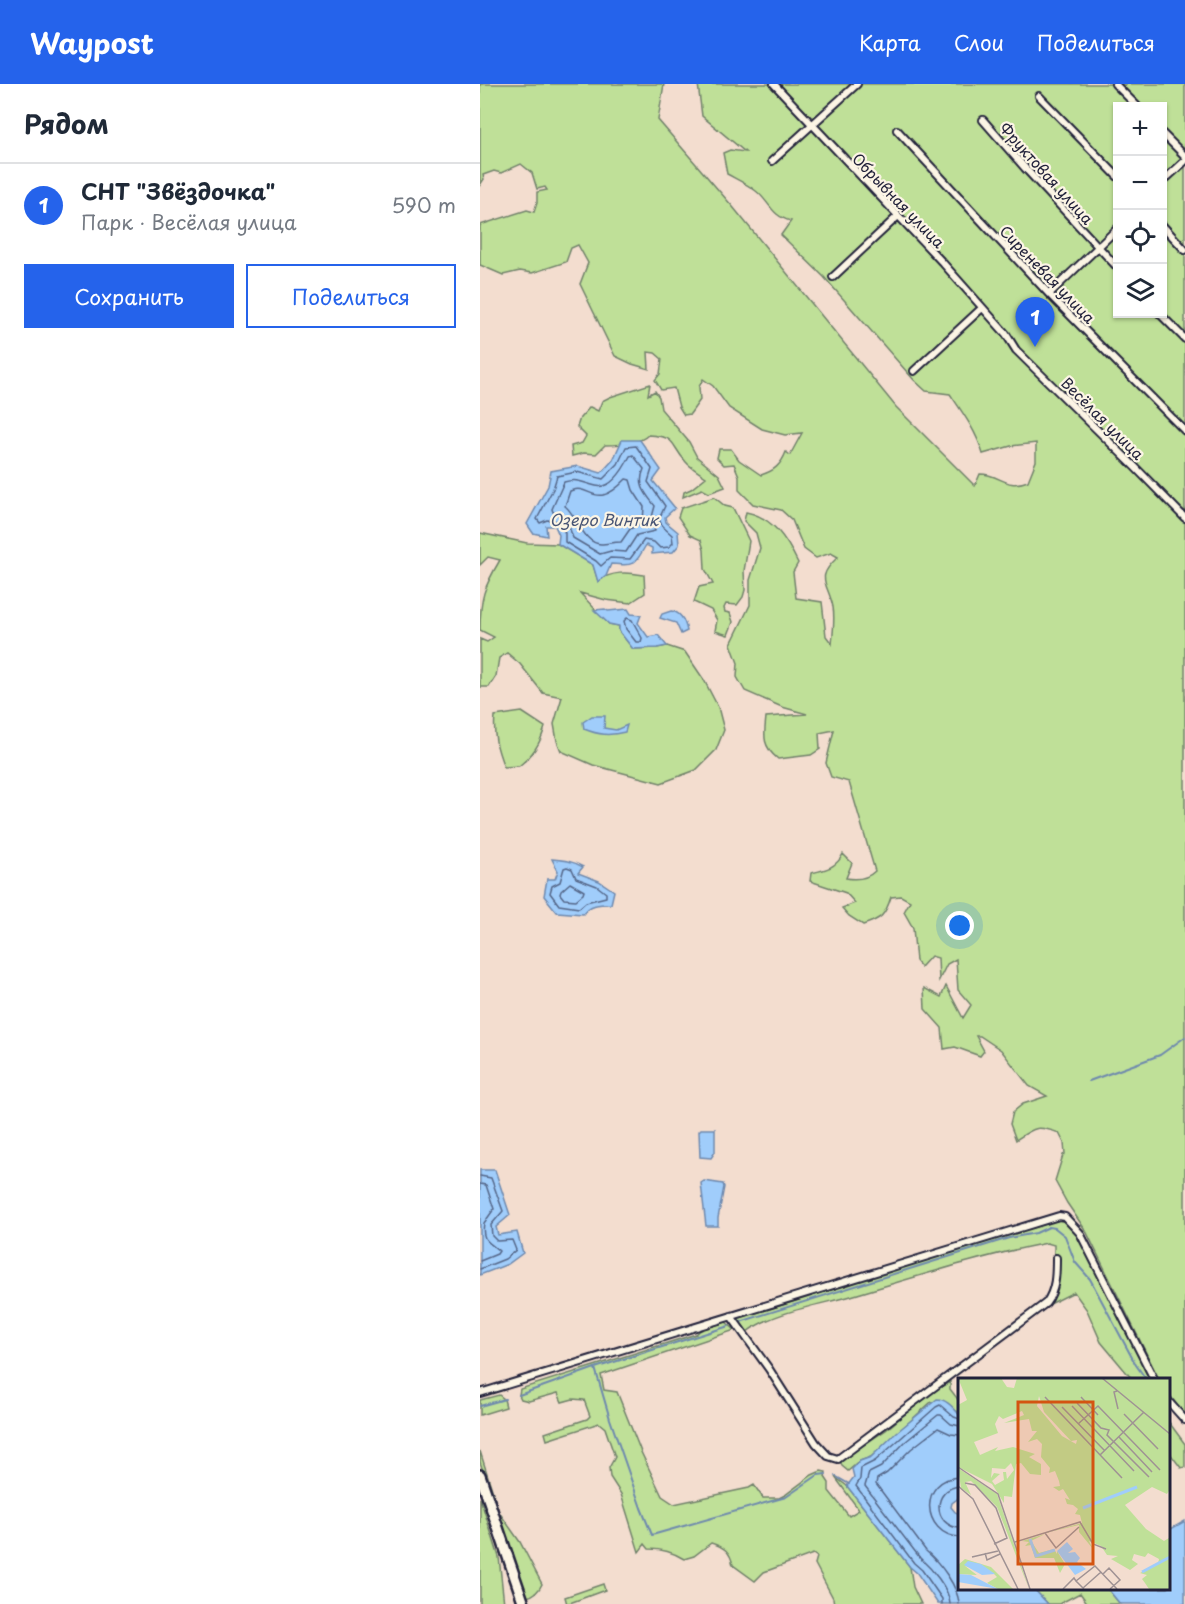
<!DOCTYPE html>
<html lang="ru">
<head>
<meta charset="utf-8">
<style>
	body { margin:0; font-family:"Playpen Sans",sans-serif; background:#f6f6f7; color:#1f2937 }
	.controls { position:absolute; right:18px; top:18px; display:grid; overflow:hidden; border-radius:0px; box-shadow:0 2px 4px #0004 }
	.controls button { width:54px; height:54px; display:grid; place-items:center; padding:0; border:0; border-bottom:2px solid #e0e1e3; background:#fff; color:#1f2937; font:30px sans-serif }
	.you { position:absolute; left:480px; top:842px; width:21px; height:21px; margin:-15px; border:4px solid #fff; border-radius:50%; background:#1a73e8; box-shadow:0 0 0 9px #1a73e833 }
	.badge { display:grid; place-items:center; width:39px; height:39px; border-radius:50%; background:#2563eb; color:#fff; font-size:20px; font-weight:700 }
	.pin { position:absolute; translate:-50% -50px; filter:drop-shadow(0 2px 3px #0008) }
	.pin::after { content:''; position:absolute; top:32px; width:21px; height:18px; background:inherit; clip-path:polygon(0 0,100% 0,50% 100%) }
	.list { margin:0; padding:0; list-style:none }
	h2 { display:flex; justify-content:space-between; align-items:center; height:78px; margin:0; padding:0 24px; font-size:26px }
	h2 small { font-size:20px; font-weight:400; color:#747a83 }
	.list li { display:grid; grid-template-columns:39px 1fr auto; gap:18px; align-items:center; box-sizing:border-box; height:84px; padding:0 24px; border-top:2px solid #e0e1e3 }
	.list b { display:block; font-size:22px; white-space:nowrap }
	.list p { margin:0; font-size:20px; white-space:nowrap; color:#747a83 }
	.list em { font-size:20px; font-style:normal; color:#747a83 }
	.actions { display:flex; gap:12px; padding:18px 24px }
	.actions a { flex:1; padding:14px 0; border:2px solid #2563eb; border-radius:0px; text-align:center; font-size:21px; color:#2563eb }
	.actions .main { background:#2563eb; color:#fff }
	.icon { flex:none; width:33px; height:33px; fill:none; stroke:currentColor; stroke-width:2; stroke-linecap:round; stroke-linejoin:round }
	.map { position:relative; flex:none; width:705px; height:1520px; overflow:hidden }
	header { display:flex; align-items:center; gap:36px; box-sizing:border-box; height:84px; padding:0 30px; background:#2563eb; color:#fff }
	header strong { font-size:28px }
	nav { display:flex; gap:33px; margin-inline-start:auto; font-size:21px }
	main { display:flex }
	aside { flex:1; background:#fff }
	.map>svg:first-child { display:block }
</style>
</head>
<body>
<header>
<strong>Waypost</strong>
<nav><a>Карта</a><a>Слои</a><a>Поделиться</a></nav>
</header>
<main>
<aside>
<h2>Рядом<small></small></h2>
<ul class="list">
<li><span class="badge">1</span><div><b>СНТ &quot;Звёздочка&quot;</b><p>Парк · Весёлая улица</p></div><em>590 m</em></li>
</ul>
<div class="actions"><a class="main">Сохранить</a><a>Поделиться</a></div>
</aside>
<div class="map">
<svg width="705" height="1520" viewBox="0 0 705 1520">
	<rect width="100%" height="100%" fill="#f3ddcf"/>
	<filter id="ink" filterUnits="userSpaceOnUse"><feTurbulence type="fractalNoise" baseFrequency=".0167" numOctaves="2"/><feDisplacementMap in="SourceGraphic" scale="12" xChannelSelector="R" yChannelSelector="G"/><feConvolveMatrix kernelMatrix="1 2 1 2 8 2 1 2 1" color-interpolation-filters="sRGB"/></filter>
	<g filter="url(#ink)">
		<path fill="#bfe098" stroke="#70816a" stroke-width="1.5" fill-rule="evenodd" d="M0 0H184L178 36 253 123 416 323 495 402 500 390C521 390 525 406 548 397L556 377V359L531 362 503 370C496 347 483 329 470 310L446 307 434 296 344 193 301 151 311 137C291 132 290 118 276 107 267 100 256 95 247 90L243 69 250 66 265 68 222 32 218 0H705V1332L689 1310 688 1295H679L606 1147 587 1119 575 1097 583 1071 585 1070 584 1059 579 1049C557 1041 555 1043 536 1056L530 1040 533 1028 543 1020 567 1012 549 1002 521 966 500 952H496L504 967 500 972 475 963 464 965 462 944 445 925 444 904 461 913 466 902 483 934 491 921 478 906 476 875 467 880 459 896 458 874 451 872 441 883 436 877 433 844 424 828 430 817 421 812 411 813C405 832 401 835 383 841L369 832 362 824 375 819 366 809 330 797 331 789C345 786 356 784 363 770L372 779 366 794C377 796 387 795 395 787L369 698 351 693 346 679 354 646 339 649 340 665 331 671 298 675C282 662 284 652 286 633L327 630 302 623 265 607 257 593 258 579 251 560 270 521V496L280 464 276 449 264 437 266 428C293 433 307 456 318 479L313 488 316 514 342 518 346 552 352 560C353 550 355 534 353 523 348 498 334 495 358 473L351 469 336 474 324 465 312 436 301 426 273 420 259 406V392L254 380 244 381 237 374 239 365H251L259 376 281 391C294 387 301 381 306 368L310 371 322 349 305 351 282 345 249 324 233 302 223 295 219 303 220 316 210 330 204 331 199 323 194 304 181 306 175 296 180 290 182 275 175 269 168 268 169 285 152 280 135 272 100 200 108 179 98 161 91 164 86 178 52 189 40 187 23 191 0 181V141L47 126 54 128 57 119V108L67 106 65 103 57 105 52 89 41 80 21 89 14 87 3 91 4 95 0 101ZM638 22H682V230H638Z
			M170 300 168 311 175 307 179 313 181 325 209 358 217 373 239 391 245 403 229 409 222 405 203 413 204 408 211 405 226 393C219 388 211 384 206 378 189 359 198 353 168 351 159 360 137 361 125 361L116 370 104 369 92 372 91 362 102 359 106 352 97 343 100 334 110 323 118 327 122 317 130 313Z
			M234 413 245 422 253 424 269 457 264 487 265 506 263 513 257 521 246 520 244 524 245 528 250 529 253 538 248 551 235 547 237 536 231 526 214 518 219 503 233 500 225 485 224 466 221 456 210 451 198 433 201 424Z
			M0 449 47 459 78 460 113 481 118 497C132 487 147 488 164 491L165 509 150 519 126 516 100 509 129 540 139 542V547L153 565 177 564 187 562 205 568 224 596 238 623 244 646 236 666 216 686 181 699 113 681 81 667 77 657 74 640 82 613 63 609 40 580 27 569 19 574 16 592 9 603H0V555L7 558 14 553 0 546C0 514 4 503 20 476L8 473 0 481Z
			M42 628 65 643C60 660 53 671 39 682L24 683C17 665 13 651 15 632Z
			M583 1135 593 1142 622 1195 669 1295H652L621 1258 607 1226 594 1208 570 1220C579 1206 579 1191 579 1175L574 1169V1161L567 1159C501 1172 436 1193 371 1212 339 1221 293 1228 267 1248L257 1235 572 1137Z
			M246 1238 255 1246 121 1291 124 1306 137 1308 161 1368 182 1412 194 1420 269 1404 274 1401 283 1414H299L305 1411 332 1391 341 1387 346 1388 345 1393 349 1399V1407L369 1432 379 1426 355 1393 367 1402 430 1483 433 1503 441 1520H354L353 1514 335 1480 337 1473 333 1470 284 1488 275 1497 253 1481C250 1467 244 1463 231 1459L214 1472 204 1475C193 1468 182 1465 169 1465L165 1460 159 1468 141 1410 130 1393 129 1384 135 1373 125 1344 119 1339 67 1356 65 1349 107 1335 110 1332 104 1316 93 1315 82 1318 78 1309 49 1317 41 1315 39 1311 40 1305 216 1250 222 1245Z
			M470 1298V1305L480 1318V1332L477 1327 451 1318 391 1373 380 1377 368 1387 362 1382 360 1377 406 1346 451 1308Z
			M19 1311 24 1315 26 1323 0 1331V1316Z
			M688 1337 705 1360V1383L701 1384 689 1368Z
			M0 1367 19 1428 40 1458 62 1500C59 1507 55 1511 47 1513L43 1508 0 1378Z
			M0 1414 19 1473 24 1520H0Z
			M123 1500 125 1506 87 1520 85 1513Z
			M553 1504H627L640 1520H608L600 1509 579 1520H568Z"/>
		<path fill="#a0cdfb" stroke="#6e89ae" stroke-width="1.5" d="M142 356H160L181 386 173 397 195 424 185 433 186 438 198 448 199 461 193 468 172 470V464L166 461C154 482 154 482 131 480L126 492 118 498 113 481 78 460 79 451 75 442H66L67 452 53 449 47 440 68 402 71 387 98 382 121 389 133 376Z
			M125 525 128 527 148 525 151 530 161 531 158 539 168 553 178 551 187 562 177 564 153 565 139 547V542L129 540 114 526Z
			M191 527C201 528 205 537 207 547L201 550 196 539 180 534 182 530Z
			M112 632H125L124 644 136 646 147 641 145 648C129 652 119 651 104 645L103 638Z
			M72 775C84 776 93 777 103 783L98 789 119 797 134 807 131 820C119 820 110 820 103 830L77 828 64 812 67 795H75L78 787Z
			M221 1045H235V1068L231 1074 220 1073 219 1047Z
			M0 1086H15L30 1131 16 1143 18 1151 37 1148 43 1169 28 1180 0 1191Z
			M224 1097 243 1100 244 1103 238 1134V1142H226L221 1099Z
			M457 1315C467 1315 475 1325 480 1332V1413L472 1419 471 1423 475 1428 480 1430V1504H553L568 1520H458L437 1489 430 1483 367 1402 374 1393 372 1385 380 1377 391 1373 417 1348Z
			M705 1437V1520H640L627 1504H688L689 1446Z"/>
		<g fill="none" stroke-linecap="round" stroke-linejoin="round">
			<path stroke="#546688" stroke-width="1.5" d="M156 362 172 385 168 398 185 422 179 435 182 442 192 451 193 459 189 463 180 464 174 458 164 456 150 475 130 474 121 482 116 477 85 458V449L78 437 67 436 60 439 57 435 73 405 77 392 97 388 123 395 138 380 146 363Z
				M153 371 164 385C157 401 165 409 175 422L172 433 175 447 157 451 146 468 131 467 120 470 93 454 86 434 73 428 72 425 84 398C99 394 102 399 116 402 132 406 144 384 150 372Z
				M146 395 150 396 153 406 164 423 163 438 150 445 141 458C134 458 127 460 121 460 103 460 97 431 85 422L90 407C111 398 114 429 146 395Z
				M147 534 152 536 162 554 161 558H156L146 545 144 537Z
				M87 783 92 785 96 794 117 802 126 809V813L106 818 99 824 79 821 70 809 72 802 80 798 84 784Z
				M90 799 104 807 103 810 96 816 84 815 80 810 81 807Z
				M0 1092 11 1094 23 1127 11 1141 12 1152 17 1157 32 1156 36 1166 25 1175 0 1185
				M0 1100 6 1101 14 1125 4 1139C1 1158 9 1157 19 1167L17 1170 0 1177
				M480 1393C438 1394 441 1451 480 1453
				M480 1402C452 1404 452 1442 480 1444
				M462 1520V1515L442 1486 434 1479 376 1402 380 1395 381 1384 395 1377 456 1323 460 1321 474 1333 480 1335
				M470 1520C469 1504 451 1484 440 1474L385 1402 389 1389 401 1383 425 1358 458 1331H461L471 1340 480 1342
				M479 1520C478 1502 460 1479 446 1467L396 1400 397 1395 407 1389 431 1365 458 1344 471 1350 480 1351"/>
			<path stroke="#6e89ae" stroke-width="2" d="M609 997 680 971 705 953
				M260 1238 529 1154 556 1149 569 1143 575 1144 585 1152 595 1178 610 1195 656 1281 666 1295
				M115 1284 130 1335 161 1424 172 1451 306 1413 338 1391 346 1390
				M39 1311 115 1284 249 1242
				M0 1322 25 1315
				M355 1392 369 1400"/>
			<defs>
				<path id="minor" d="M294 0 462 178 526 250 536 266 655 383 705 434
					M635 0 657 22
					M559 12 638 93
					M503 36 545 84 638 184
					M417 46 569 210 705 347
					M682 49 705 72
					M292 77 377 0
					M682 98 705 77
					M682 141 705 166
					M353 193 418 132
					M569 210 638 144
					M680 230 705 255
					M434 287 502 224
					M251 1232 289 1285 336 1359 348 1372 358 1375 566 1219C576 1206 576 1190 576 1174
					M0 1309 579 1132 585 1133 600 1149 674 1295
					M688 1317 705 1336"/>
				<path id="secondary" d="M0 1391 44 1520"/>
			</defs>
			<use href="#minor" stroke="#22223b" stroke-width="10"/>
			<use href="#secondary" stroke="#22223b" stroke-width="14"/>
			<use href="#minor" stroke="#fcf5e5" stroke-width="6"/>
			<use href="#secondary" stroke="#fcf5e5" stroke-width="9"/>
		</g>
	</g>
	<g text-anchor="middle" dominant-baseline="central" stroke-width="4.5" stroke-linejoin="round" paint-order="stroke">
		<g font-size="15" fill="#22223b" stroke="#fcf5e5">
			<text transform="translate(567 89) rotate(48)">Фруктовая улица</text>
			<text transform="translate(419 116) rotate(46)">Обрывная улица</text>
			<text transform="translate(568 190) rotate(46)">Сиреневая улица</text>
			<text transform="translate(623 334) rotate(45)">Весёлая улица</text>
		</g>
		<g font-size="16" font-style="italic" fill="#485575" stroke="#fcf5e5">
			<text x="124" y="435">Озеро Винтик</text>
		</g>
	</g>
	<g transform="translate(478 1294)">
		<rect width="212" height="212" fill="#f3ddcf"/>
		<path d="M0 0H43L49 9 56 10 59 0H211V113L209 116 194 109 167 127 188 151 206 163 211 160V211H191L187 205 184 201 189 197 182 195 200 186 201 181 190 175 187 179 176 176 174 182 180 186 172 192 153 181 160 178 149 177 143 168 131 163 135 171 121 154V147L87 155 124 145 122 137 117 136 120 131 115 127 109 126 107 120 112 122 105 111 101 113 95 109 102 108 101 103 97 93 91 95 92 90 83 79 84 66 79 61 70 64 79 53H74L71 41 46 45 66 37 64 33 45 41 41 38 37 46 40 55 16 64 22 77 40 69 37 73 55 69 77 76 71 79 83 86V97L72 96 63 85 58 86 54 119 46 118V125L34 106 0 89V27L9 22ZM81 18 86 34 113 63 119 62 118 66 104 58 79 28ZM53 85 56 92 49 101 48 94H45L46 102 37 107 34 103 42 96 36 95 33 100 34 90 47 91ZM0 90 39 116 71 211 39 129 13 103 7 104 13 117 3 110ZM87 156 73 163 81 175 96 171 99 176V173L107 186 102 195 96 180H77L73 167 67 168 71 164 64 163ZM7 181 33 189 55 211H40L29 205 39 199 35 195 7 188 19 197 0 196V187Z" fill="#bfe098" fill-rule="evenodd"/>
		<path d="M109 164 115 171 110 175 117 174 122 180 119 184 128 191 117 197 99 173ZM10 183 23 186 37 196 24 197 6 187ZM0 196 13 197 40 211 0 204Z" fill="#a0cdfb"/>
		<path fill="none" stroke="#a0cdfb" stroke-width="3" d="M125 130 179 109M72 161 78 178 97 172M184 194 212 179"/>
		<path fill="none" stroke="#9f9294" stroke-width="1.5" d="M144 0 212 56M159 13 156 14 160 31M87 19 164 100M123 19 140 37M119 25 143 50 151 52 149 57 191 99M114 28 176 93M104 29 147 73M166 36 200 71M120 46 140 28 202 92M161 59 194 94M142 77 186 34M0 89 40 116 72 211M7 105 17 107 38 130 49 160 36 166M0 108 15 121 60 211M87 155 98 170 121 149M57 164 122 144 135 166 148 171M27 175 29 182 42 176M14 179 40 173M145 196 151 190 162 202 152 211M125 210 143 194M105 211 116 200 118 203M126 211 118 203 137 188 159 211"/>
		<path fill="#d45411" fill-opacity="0.15" stroke="#d45411" stroke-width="3" d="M60 24H135V186H60Z"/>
		<rect width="212" height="212" fill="none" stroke="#22223b" stroke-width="3"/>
	</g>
</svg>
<div class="controls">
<button>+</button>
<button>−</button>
<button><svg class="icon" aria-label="locate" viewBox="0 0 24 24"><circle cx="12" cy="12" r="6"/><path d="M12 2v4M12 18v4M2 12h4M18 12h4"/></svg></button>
<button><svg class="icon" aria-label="layers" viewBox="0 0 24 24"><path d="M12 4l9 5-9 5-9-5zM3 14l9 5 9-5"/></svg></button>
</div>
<div class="you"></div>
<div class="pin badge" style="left:555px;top:263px">1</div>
</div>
</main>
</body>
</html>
